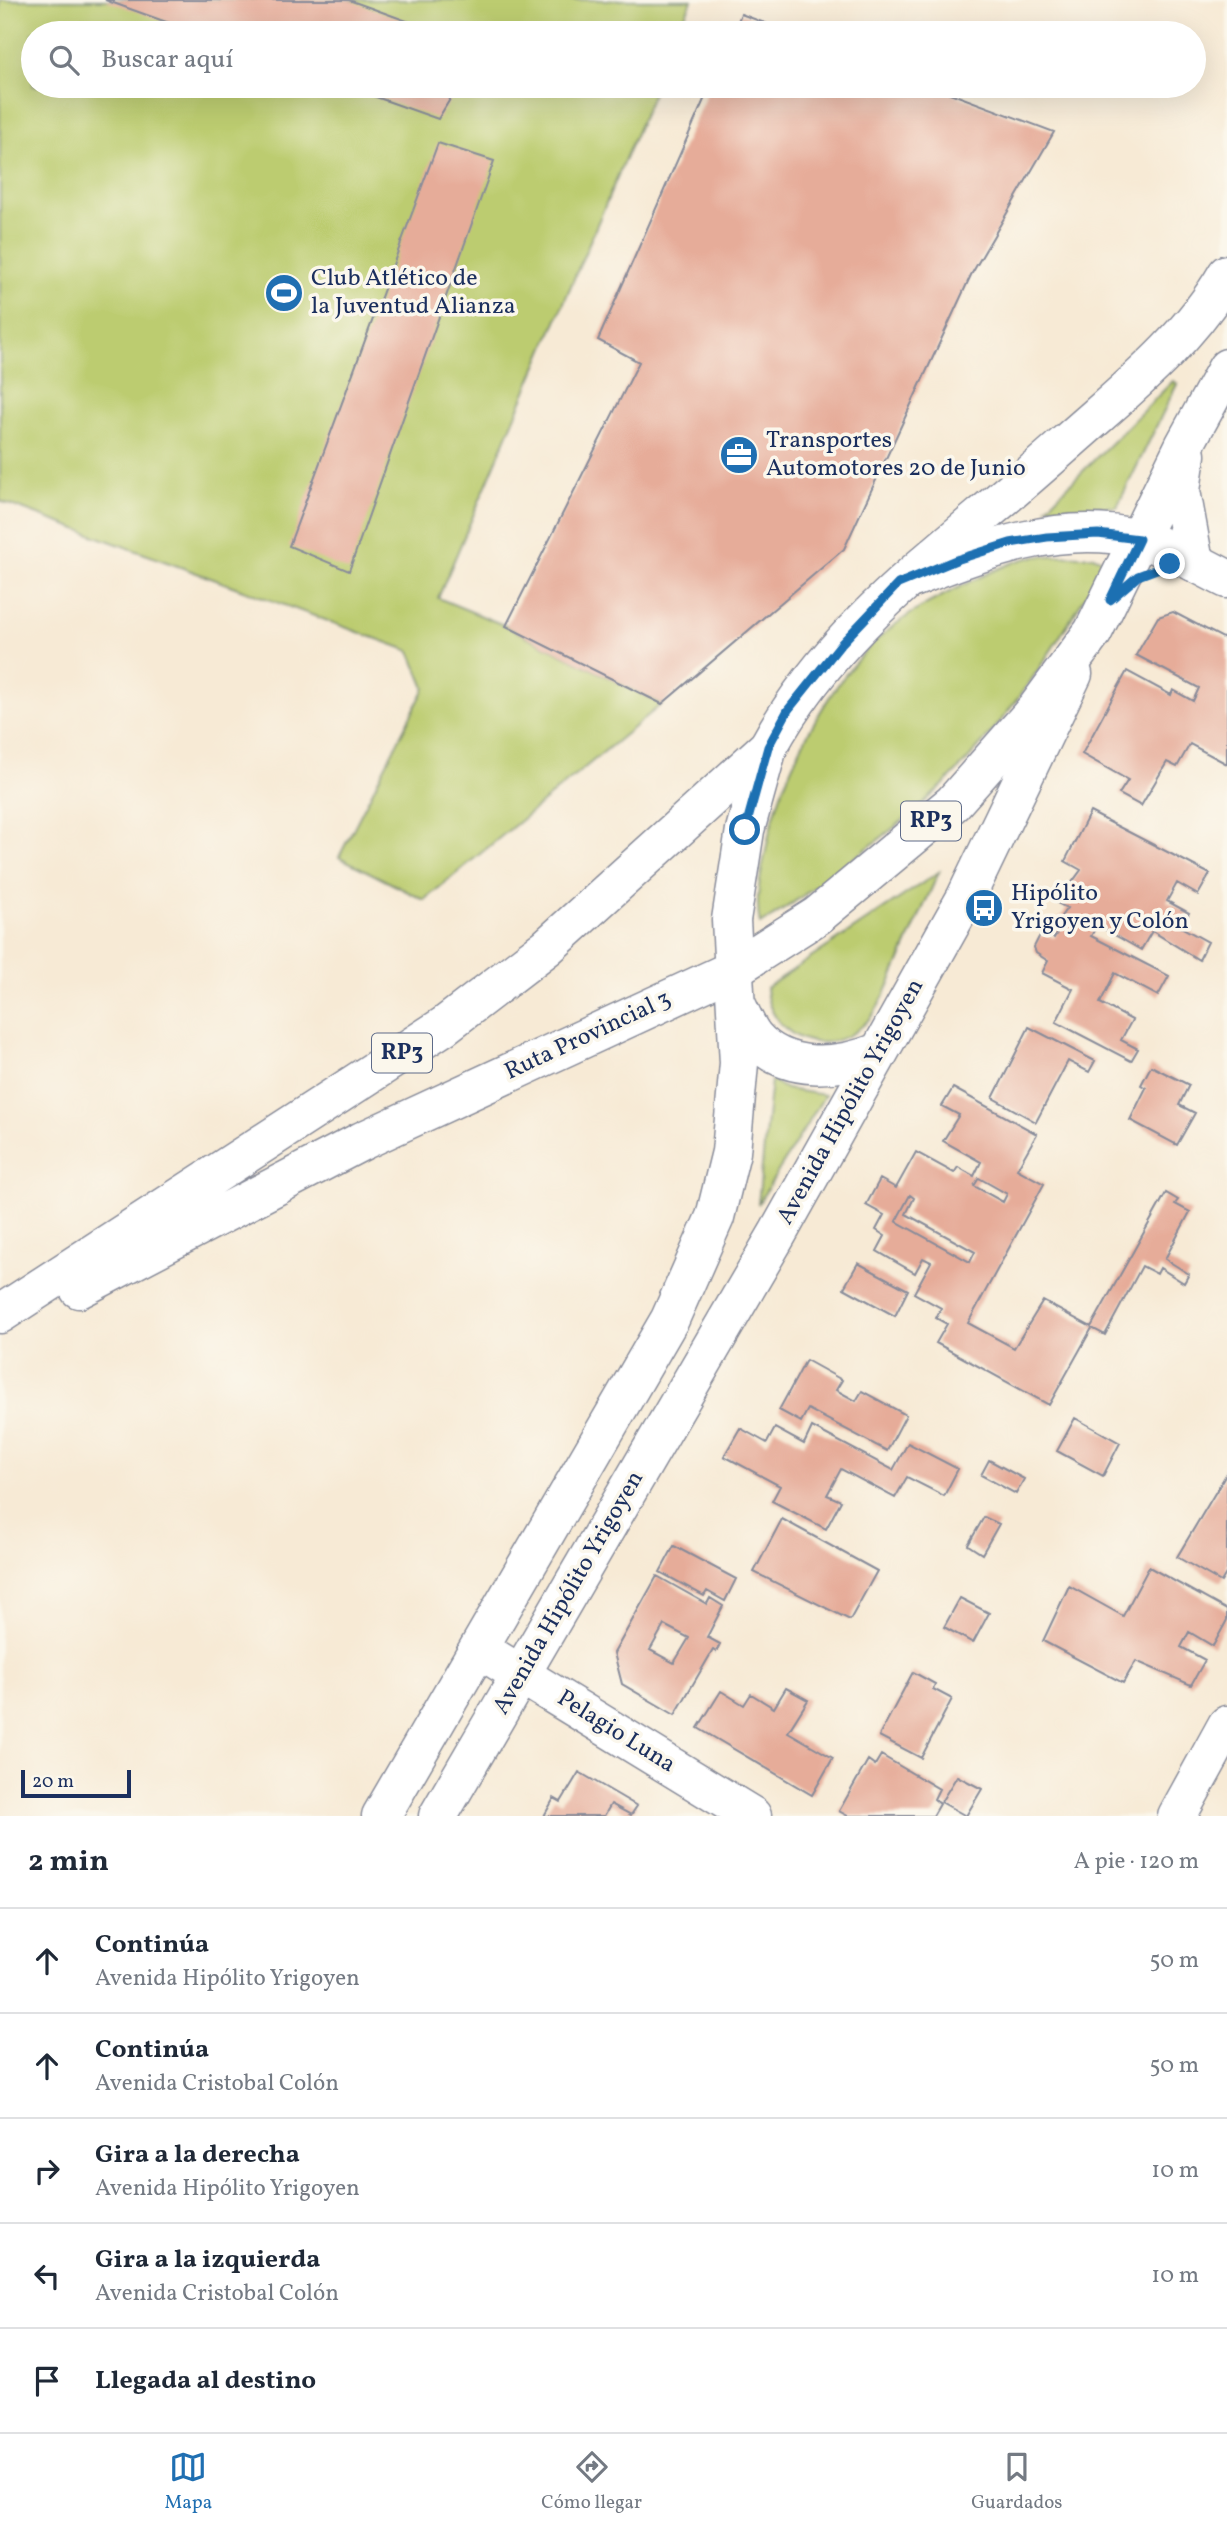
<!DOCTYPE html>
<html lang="es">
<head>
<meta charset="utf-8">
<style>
	body { margin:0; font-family:Vollkorn,serif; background:#f2f2f3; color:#1f2937 }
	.scale { position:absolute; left:21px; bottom:18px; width:110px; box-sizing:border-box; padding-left:7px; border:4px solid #1b2f5e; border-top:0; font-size:19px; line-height:24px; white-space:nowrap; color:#1b2f5e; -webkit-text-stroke:5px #fbf7ec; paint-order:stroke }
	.stop { position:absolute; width:21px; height:21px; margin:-16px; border:5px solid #1f6fb2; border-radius:50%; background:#fff }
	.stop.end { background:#1f6fb2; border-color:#fff; box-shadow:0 2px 7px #0008 }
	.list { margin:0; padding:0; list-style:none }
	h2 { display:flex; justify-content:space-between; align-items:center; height:91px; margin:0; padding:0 28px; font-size:30px }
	h2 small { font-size:23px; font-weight:400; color:#747a83 }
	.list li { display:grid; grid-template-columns:46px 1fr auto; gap:21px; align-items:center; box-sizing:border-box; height:105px; padding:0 28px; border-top:2px solid #e0e1e3 }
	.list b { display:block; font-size:26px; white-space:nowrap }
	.list p { margin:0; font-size:23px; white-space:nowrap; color:#747a83 }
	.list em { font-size:23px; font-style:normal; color:#747a83 }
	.icon { flex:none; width:38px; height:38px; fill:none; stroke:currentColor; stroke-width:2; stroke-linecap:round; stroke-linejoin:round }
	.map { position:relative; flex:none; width:1227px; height:1816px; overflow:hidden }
	.search { position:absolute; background:#fff; box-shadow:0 7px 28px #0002; left:21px; right:21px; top:21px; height:77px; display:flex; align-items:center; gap:18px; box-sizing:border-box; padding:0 24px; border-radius:38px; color:#747a83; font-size:26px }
	.sheet { height:616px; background:#fff }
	nav { display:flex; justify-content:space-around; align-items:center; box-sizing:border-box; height:98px; border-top:2px solid #e0e1e3; background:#fff; font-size:19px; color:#747a83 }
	nav a { display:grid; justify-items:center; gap:4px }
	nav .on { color:#1f6fb2 }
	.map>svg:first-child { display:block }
</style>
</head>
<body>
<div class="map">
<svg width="1227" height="1816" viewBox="0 0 1227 1816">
	<rect width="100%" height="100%" fill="#fbf7ec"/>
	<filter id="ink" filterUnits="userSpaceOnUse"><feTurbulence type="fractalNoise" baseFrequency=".0143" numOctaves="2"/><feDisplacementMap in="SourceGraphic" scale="14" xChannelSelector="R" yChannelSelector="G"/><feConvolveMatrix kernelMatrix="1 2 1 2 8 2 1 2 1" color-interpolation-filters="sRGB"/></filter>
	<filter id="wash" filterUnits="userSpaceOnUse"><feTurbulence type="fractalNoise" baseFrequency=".00686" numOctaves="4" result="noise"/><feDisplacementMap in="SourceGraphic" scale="28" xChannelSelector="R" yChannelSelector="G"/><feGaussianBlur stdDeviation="1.57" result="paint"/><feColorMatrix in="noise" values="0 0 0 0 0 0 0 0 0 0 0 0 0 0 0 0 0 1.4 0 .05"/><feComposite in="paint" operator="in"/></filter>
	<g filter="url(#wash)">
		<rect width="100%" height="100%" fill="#f7ead5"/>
		<path fill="#bccc6f" stroke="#6c7e66" stroke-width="2" d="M0 0H692L678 33H33V86H656L438 598 506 626 662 704 424 900 339 857 425 688 410 651 0 501Z
			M1173 381 1177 384 1117 507H1047Z
			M1093 556 1106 561C1060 639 1009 722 943 785 912 815 878 841 843 866 816 886 790 907 760 924 754 897 762 871 767 845 780 776 827 684 880 637 907 613 937 598 970 582 990 573 1013 560 1034 557 1053 554 1074 556 1093 556Z
			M939 872C925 903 911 934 898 965 890 982 883 1002 871 1017 853 1039 825 1049 800 1038 779 1028 767 1009 766 988Z
			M771 1080 786 1089 825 1095 758 1204Z"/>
		<g id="blocks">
			<path fill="#e6ac99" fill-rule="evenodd" d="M105 0H349L440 33H197Z
				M741 14 791 33H733Z
				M345 86H458L438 119Z
				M710 86H931L1054 132 971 275 844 549 662 704 506 626 639 362 598 340Z
				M438 143 494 161 349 571 289 546Z
				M1173 612 1227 640V764L1190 744 1177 767 1167 762 1141 806 1119 794 1128 780 1082 754 1127 671 1171 695 1173 690 1193 701 1199 688 1136 655 1158 617Z
				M1090 812 1210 874 1198 895 1177 883 1167 901 1189 913 1181 927 1208 942 1199 960 1152 931 1141 950 1097 925 1091 936 1169 976 1158 996 1115 973 1100 1003 1132 1020 1121 1040 1138 1049 1131 1061 1056 1022 1073 989 1042 973 1048 961 1036 953 1034 947 1039 937 1046 935 1054 938 1057 933 1051 930 1067 908 1057 903 1081 870 1065 861Z
				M1029 1027 1095 1061 1089 1072 1068 1061 1036 1122 993 1098Z
				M1151 1066 1189 1085 1179 1105 1195 1113 1177 1145 1130 1120 1146 1088 1141 1085Z
				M953 1088 1037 1134 1017 1169 1044 1184 968 1323 1014 1348 1043 1301 1091 1327 1166 1193 1178 1200 1175 1204 1190 1212 1165 1259 1189 1274 1184 1283 1160 1268 1157 1274 1142 1266 1105 1335 1092 1328 1049 1405 936 1343 947 1324 936 1318 941 1308 914 1293 931 1262 923 1258 915 1273 877 1251 885 1236 876 1230 884 1215 866 1205 880 1179 896 1188 916 1152 954 1173 958 1167 974 1176 981 1162 943 1141 959 1115 942 1106ZM979 1178 1007 1194 1003 1202 974 1186ZM910 1195 914 1198 906 1214 975 1252 970 1262 896 1221Z
				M858 1263 908 1290 895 1316 844 1288Z
				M806 1360 842 1380 836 1390 856 1401 862 1391 906 1415 887 1451 808 1409 801 1422 779 1410Z
				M1075 1418 1120 1443 1103 1476 1057 1451Z
				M812 1427 893 1470 908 1443 958 1469 944 1496 907 1477 895 1498 841 1469 827 1495 841 1501 826 1529 772 1501 780 1486 724 1456 740 1428 767 1443 775 1428 804 1444Z
				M989 1460 1024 1479 1016 1494 981 1475Z
				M1227 1473V1572L1221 1582 1177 1557Z
				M984 1517 999 1524 982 1554 968 1545Z
				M782 1519 877 1571 850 1620 754 1572Z
				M674 1546 736 1579 725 1601 707 1591 704 1596 660 1572Z
				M1149 1567 1227 1610V1620L1213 1646 1189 1632 1181 1647 1205 1660 1191 1685 1136 1661 1123 1683 1043 1641 1069 1586 1123 1616Z
				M657 1576 707 1604 710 1598 723 1606 707 1637 720 1644 716 1652 713 1650 675 1715 622 1684 614 1653ZM664 1625 689 1638 674 1663 650 1650Z
				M960 1598 989 1613 973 1643 944 1627Z
				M913 1672 935 1684 933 1689 952 1699 921 1758 879 1736Z
				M786 1688 808 1700 788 1732 833 1758 812 1795 698 1728 721 1691 744 1705 751 1694 774 1708Z
				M881 1755 939 1789 934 1799 940 1804 933 1816H848L839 1811 868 1760 875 1765Z
				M579 1772 637 1806 631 1815 611 1804 604 1816H544L554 1798 561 1802Z
				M957 1776 982 1789 966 1816 941 1802Z"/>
		</g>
	</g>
	<g filter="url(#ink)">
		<use href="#blocks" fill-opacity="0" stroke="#898c9a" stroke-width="2"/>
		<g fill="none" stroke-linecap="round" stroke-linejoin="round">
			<defs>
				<path id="street" d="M479 1649 752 1816
					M1177 1816 1227 1725"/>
				<path id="secondary" d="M913 578C982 550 1063 520 1138 539 1169 547 1199 565 1227 579
					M736 1003C741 1014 747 1028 754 1037 786 1074 839 1068 879 1052
					M381 1816 670 1319 715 1217 731 1152 739 1063 731 920 745 830 768 747
					M438 1816 778 1233 965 899 1073 674"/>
				<path id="primary" d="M1186 455 1181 491 1194 562
					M79 1289 362 1141 732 970 817 916 953 803 1037 708 1093 632 1184 446 1227 368
					M0 1314 444 1026 547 947 768 747C825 642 913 574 1003 498 1034 472 1064 445 1095 418 1144 375 1194 331 1227 274"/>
			</defs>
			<use href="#street" stroke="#898c9a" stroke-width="41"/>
			<use href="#secondary" stroke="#898c9a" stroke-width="41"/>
			<use href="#primary" stroke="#898c9a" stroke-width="41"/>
			<use href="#street" stroke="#fff" stroke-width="38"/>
			<use href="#secondary" stroke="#fff" stroke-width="38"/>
			<use href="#primary" stroke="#fff" stroke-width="38"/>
		</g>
	</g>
	<g fill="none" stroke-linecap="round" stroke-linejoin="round" filter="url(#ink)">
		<path stroke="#1f6fb2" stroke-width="9" d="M745 830 768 747 788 710 841 644 898 584 956 560 1010 543 1047 537 1098 534 1139 539 1110 600 1138 576 1170 564"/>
	</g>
	<defs>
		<symbol id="stadium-disc" viewBox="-11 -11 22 22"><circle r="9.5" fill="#1f6fb2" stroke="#fbf7ec"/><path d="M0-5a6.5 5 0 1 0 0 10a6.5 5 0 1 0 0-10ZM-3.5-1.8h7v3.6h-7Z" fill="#fff"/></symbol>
		<symbol id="office-disc" viewBox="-11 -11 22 22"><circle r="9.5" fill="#1f6fb2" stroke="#fbf7ec"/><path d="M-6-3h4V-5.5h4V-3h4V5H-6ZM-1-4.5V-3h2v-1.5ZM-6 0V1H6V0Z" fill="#fff"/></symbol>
		<symbol id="bus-disc" viewBox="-11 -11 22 22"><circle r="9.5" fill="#1f6fb2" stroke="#fbf7ec"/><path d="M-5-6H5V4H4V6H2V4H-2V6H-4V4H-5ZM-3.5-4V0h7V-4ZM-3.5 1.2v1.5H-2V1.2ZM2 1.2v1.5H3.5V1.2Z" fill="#fff"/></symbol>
	</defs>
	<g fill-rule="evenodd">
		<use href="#stadium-disc" x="262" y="271" width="44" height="44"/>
		<use href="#office-disc" x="717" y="433" width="44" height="44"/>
		<use href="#bus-disc" x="962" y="886" width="44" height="44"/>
	</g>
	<g text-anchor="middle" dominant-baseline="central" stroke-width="7" stroke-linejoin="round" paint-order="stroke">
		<g fill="#fbf7ec" stroke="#5e6b89" stroke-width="2">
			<rect x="901" y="801.5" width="60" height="39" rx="5"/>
			<rect x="372" y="1033.5" width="60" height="39" rx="5"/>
		</g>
		<g font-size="23" font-weight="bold" fill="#1b2f5e">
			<text x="931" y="821">RP3</text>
			<text x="402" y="1053">RP3</text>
		</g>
		<g font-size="24" fill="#1b2f5e" stroke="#fbf7ec" text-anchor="start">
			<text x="311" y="279">Club Atlético de<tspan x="311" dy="28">la Juventud Alianza</tspan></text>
			<text x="766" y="441">Transportes<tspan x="766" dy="28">Automotores 20 de Junio</tspan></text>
			<text x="1011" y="894">Hipólito<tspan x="1011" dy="28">Yrigoyen y Colón</tspan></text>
		</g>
		<g font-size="24" fill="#1b2f5e" stroke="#fbf7ec">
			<text transform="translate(588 1036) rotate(-25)">Ruta Provincial 3</text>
			<text transform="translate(851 1102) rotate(-61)">Avenida Hipólito Yrigoyen</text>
			<text transform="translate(569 1593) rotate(-60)">Avenida Hipólito Yrigoyen</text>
			<text transform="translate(616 1732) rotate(32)">Pelagio Luna</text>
		</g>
	</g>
</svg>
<div class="scale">20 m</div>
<div class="stop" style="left:745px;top:830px"></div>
<div class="stop end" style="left:1170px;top:564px"></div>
<div class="search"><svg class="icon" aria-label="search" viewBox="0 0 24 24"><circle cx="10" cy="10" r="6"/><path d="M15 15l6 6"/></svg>Buscar aquí</div>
</div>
<section class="sheet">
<h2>2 min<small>A pie · 120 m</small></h2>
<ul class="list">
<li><svg class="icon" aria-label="ahead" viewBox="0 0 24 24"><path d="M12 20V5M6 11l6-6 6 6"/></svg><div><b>Continúa</b><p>Avenida Hipólito Yrigoyen</p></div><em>50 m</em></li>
<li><svg class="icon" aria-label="ahead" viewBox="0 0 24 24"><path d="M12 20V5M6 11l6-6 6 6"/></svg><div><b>Continúa</b><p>Avenida Cristobal Colón</p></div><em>50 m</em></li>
<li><svg class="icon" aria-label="right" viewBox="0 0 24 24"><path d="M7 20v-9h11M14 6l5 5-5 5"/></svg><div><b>Gira a la derecha</b><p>Avenida Hipólito Yrigoyen</p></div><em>10 m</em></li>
<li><svg class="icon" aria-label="left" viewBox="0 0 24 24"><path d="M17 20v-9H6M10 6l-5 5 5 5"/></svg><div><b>Gira a la izquierda</b><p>Avenida Cristobal Colón</p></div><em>10 m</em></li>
<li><svg class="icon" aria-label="arrive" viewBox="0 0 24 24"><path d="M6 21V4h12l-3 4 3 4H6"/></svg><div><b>Llegada al destino</b></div></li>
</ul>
</section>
<nav>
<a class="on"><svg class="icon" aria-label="map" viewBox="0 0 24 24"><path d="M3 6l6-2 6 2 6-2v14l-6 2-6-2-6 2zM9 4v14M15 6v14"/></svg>Mapa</a>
<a><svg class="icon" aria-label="directions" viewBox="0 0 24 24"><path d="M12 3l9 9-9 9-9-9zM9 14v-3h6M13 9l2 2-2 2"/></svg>Cómo llegar</a>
<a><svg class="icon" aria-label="saved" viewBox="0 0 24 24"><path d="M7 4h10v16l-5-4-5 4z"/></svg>Guardados</a>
</nav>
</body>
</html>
